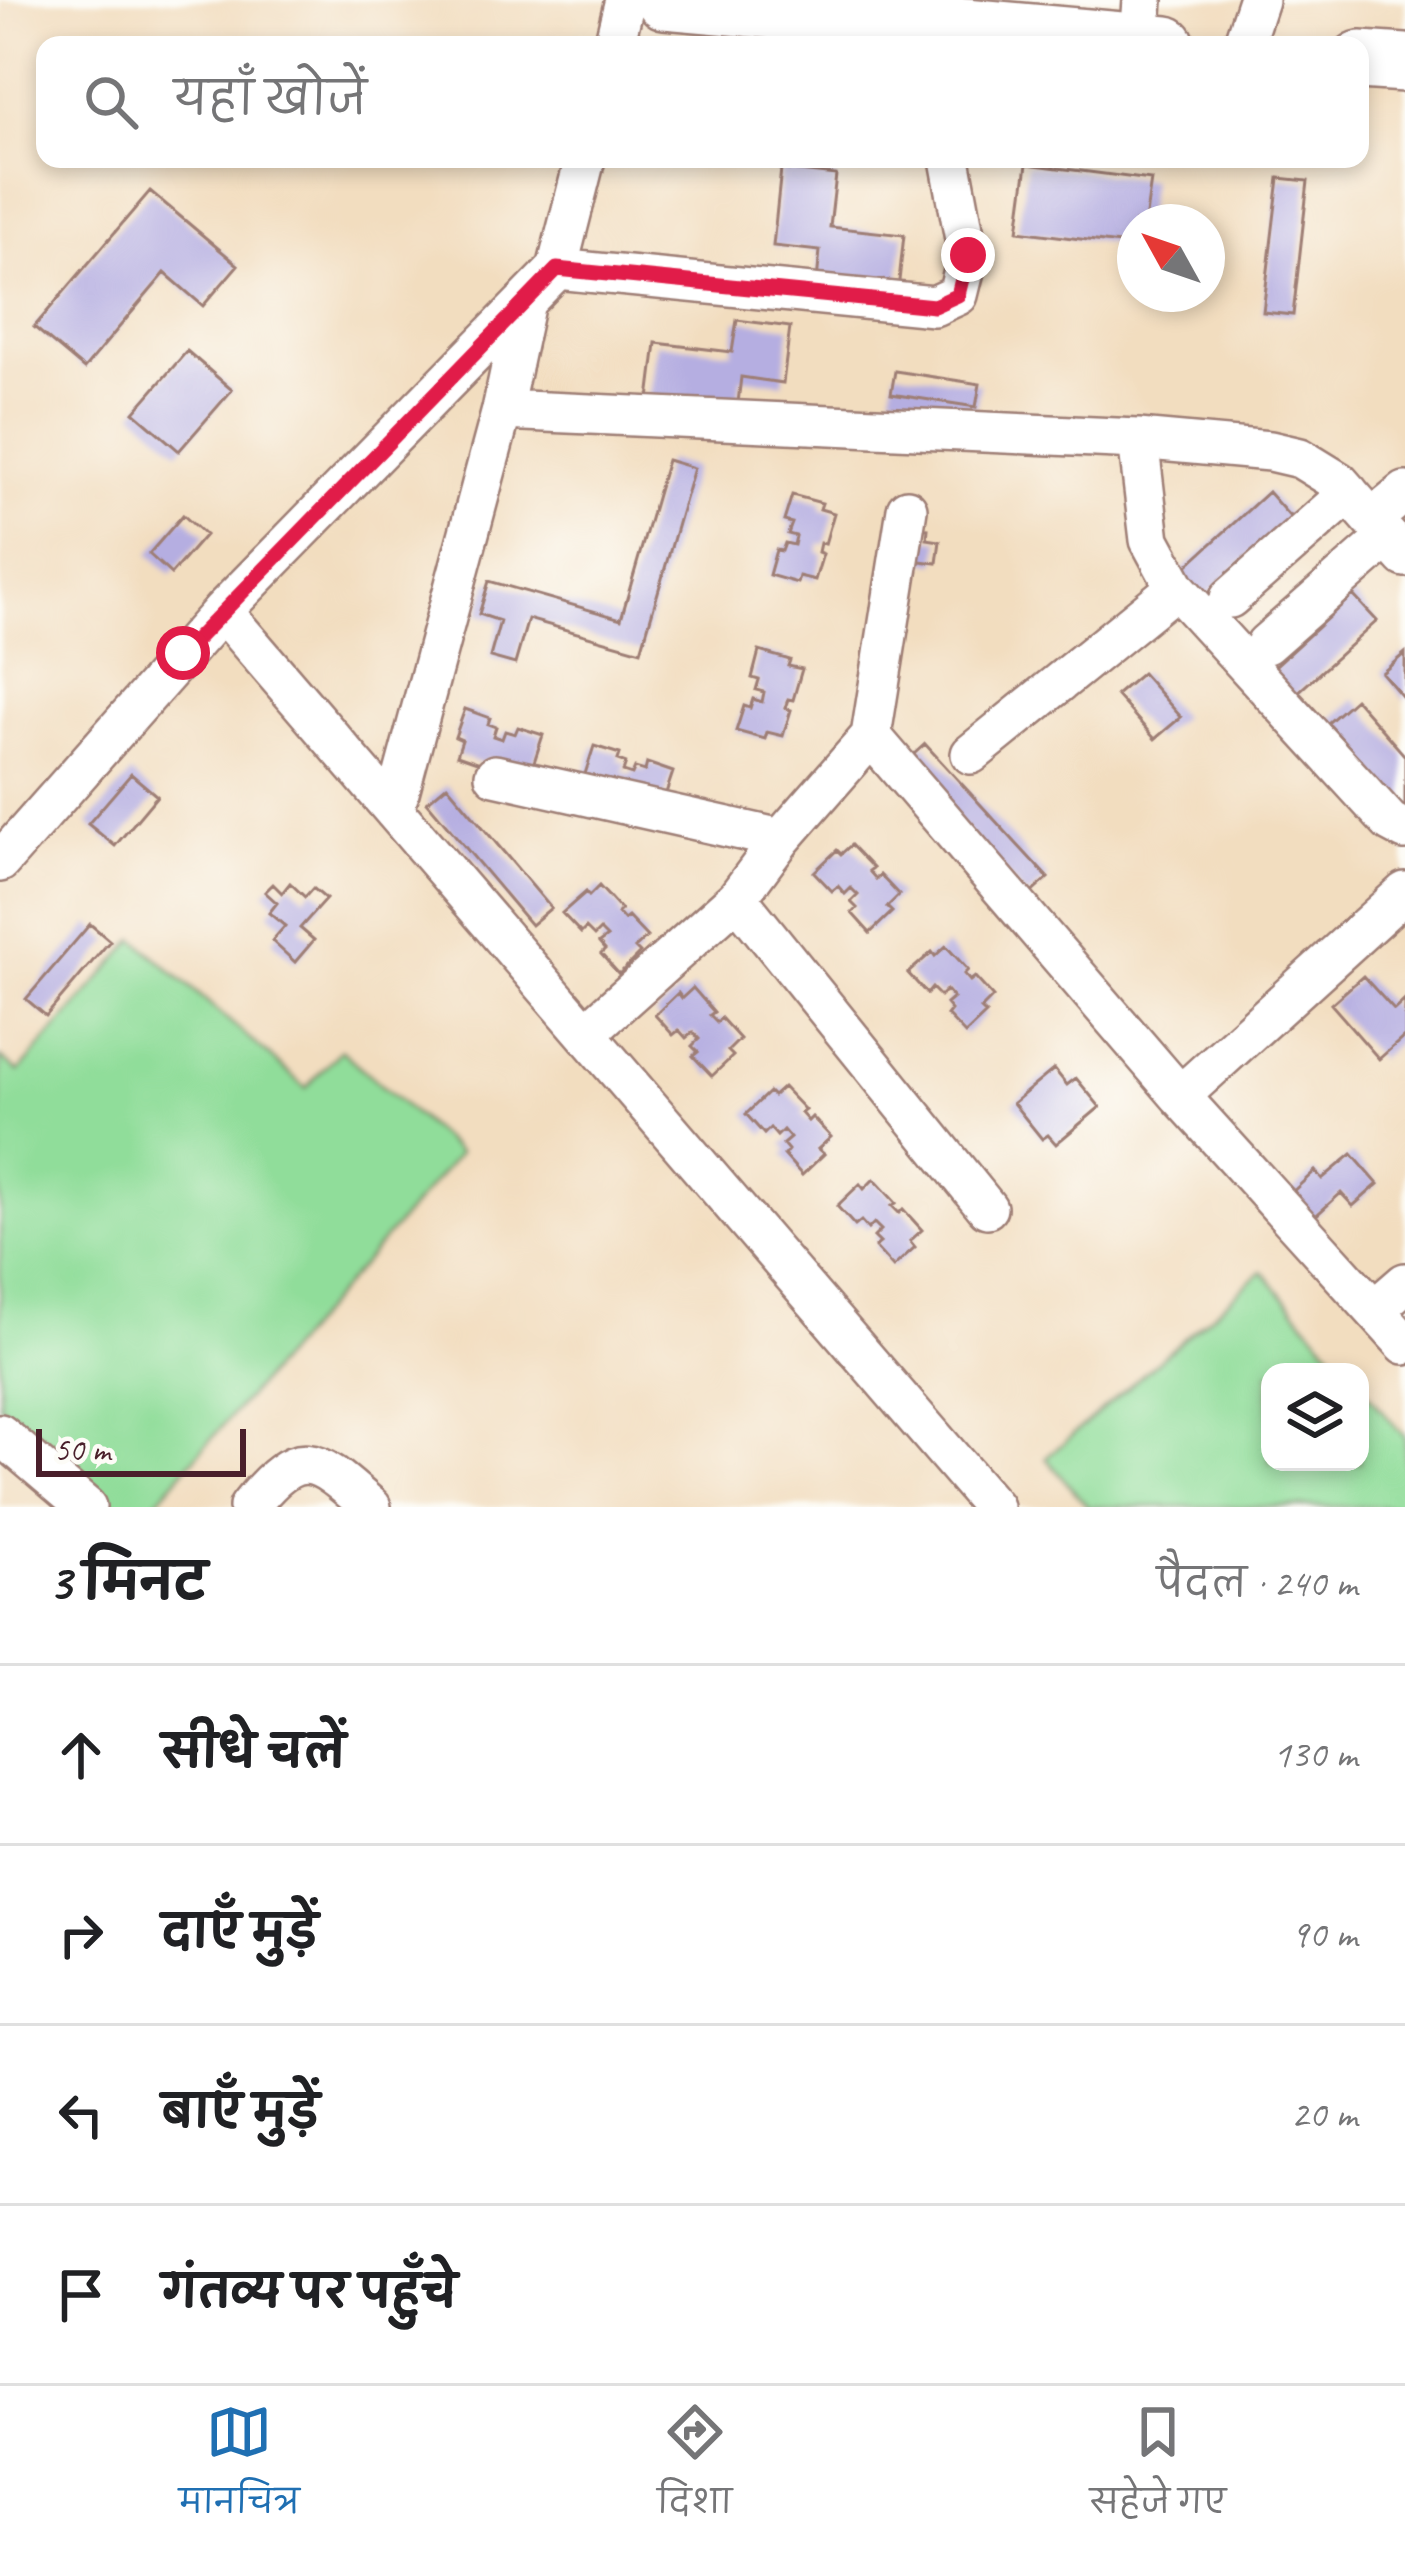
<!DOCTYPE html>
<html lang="hi">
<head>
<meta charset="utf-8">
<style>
	body { margin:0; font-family:Caveat,"Playpen Sans Deva",sans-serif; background:#f2f2f2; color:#202124 }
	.controls { position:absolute; right:36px; bottom:36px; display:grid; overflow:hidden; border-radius:24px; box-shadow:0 6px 18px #0003 }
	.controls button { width:108px; height:108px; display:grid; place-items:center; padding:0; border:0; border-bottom:3px solid #e0e0e0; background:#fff; color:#202124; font:60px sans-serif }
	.compass { position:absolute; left:1117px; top:204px; width:108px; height:108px; border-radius:50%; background:#fff; box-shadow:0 6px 18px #0003; rotate:310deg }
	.scale { position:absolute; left:36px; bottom:30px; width:210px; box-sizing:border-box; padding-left:12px; border:6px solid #4a1f2b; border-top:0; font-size:33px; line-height:42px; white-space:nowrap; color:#4a1f2b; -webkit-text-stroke:9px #fdfcf7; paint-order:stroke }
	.stop { position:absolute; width:36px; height:36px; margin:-27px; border:9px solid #e11d48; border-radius:50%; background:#fff }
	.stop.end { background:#e11d48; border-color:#fff; box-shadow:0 3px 12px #0008 }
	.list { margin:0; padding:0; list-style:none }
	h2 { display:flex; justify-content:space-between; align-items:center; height:156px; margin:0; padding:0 48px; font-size:51px }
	h2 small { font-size:39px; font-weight:400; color:#757577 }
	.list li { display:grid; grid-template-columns:78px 1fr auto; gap:36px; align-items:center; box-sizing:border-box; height:180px; padding:0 48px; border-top:3px solid #e0e0e0 }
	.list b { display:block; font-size:45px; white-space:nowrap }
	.list em { font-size:39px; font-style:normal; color:#757577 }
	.icon { flex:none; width:66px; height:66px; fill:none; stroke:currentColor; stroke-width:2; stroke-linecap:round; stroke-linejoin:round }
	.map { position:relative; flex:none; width:1405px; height:1507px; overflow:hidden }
	.search { position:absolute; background:#fff; box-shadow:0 6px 18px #0003; left:36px; right:36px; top:36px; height:132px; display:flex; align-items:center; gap:30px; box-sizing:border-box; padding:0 42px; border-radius:24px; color:#757577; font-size:45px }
	.sheet { height:876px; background:#fff }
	nav { display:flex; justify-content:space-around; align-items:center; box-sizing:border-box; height:168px; border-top:3px solid #e0e0e0; background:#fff; font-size:33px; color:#757577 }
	nav a { display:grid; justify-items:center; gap:6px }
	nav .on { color:#1f6fb2 }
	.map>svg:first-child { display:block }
</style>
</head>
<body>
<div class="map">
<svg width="1405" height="1507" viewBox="0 0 1405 1507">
	<rect width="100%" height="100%" fill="#fdfcf7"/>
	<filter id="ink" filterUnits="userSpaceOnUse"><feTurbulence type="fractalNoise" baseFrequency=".00833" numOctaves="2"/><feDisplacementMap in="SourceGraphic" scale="24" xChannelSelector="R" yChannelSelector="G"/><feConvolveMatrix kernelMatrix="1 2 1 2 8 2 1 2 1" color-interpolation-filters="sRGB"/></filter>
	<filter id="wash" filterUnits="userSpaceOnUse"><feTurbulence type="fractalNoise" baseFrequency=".004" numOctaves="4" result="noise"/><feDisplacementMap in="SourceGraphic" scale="48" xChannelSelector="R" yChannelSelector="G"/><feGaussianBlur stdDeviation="2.7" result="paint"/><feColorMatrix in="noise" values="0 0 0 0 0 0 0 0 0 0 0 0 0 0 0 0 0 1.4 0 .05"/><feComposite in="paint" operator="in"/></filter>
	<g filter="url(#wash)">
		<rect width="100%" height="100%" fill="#f2ddbf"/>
		<path fill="#90dd9a" stroke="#6d7e62" stroke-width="3" d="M135 939 306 1088 341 1050 459 1153 152 1507H117L0 1405V1057L19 1072Z
			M1262 1271 1349 1372H1270V1462H1360V1385L1405 1437V1507H1088L1046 1458Z"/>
		<g id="blocks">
			<path fill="#b5aee1" d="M1027 164 1151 180 1145 222H1135V246L1018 231Z
				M781 169 836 175 830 227 904 235 898 290 817 281 820 251 773 246Z
				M1279 178 1308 181 1293 315 1263 312Z
				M150 191 238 265 203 306 165 273 84 369 34 327Z
				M737 320 790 327 783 383 741 377 737 411 649 399 656 343 732 352Z
				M187 351 232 390 179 451 134 412Z
				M895 371 980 384 976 407 891 394Z
				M667 460 694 468 641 651 528 619 515 664 490 657 500 621 479 614 489 581 621 619Z
				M1268 492 1291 518 1201 600 1178 574Z
				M792 495 822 503 820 509 834 513 825 544 820 543 818 552 823 554 815 580 799 576 797 583 769 575 776 550 782 551 785 543 794 545 796 536 788 534 792 523 784 521Z
				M183 515 205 535 171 574 149 554Z
				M915 528 928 529 927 539 940 541 937 563 911 560Z
				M1353 595 1377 621 1286 703 1263 677Z
				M759 651 790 660 788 666 802 669 793 700 788 699 785 708 791 710 783 736 767 732 765 739 736 731 744 706 750 708 753 699 762 702 764 692 756 690 759 680 752 678Z
				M1405 653V700L1382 673Z
				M1142 673 1181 717 1155 739 1116 695Z
				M1355 699 1405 756V811L1328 723Z
				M465 709 490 718 488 724 496 727 493 736 502 739 505 731 515 734 518 727 543 735 533 765 485 759 483 764 457 755 462 740 455 737Z
				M925 744 1048 878 1027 897 904 763Z
				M594 746 620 754 618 760 626 763 623 772 632 775 635 768 645 771 647 763 673 772 663 802 587 792 592 776 585 774Z
				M131 774 157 796 115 846 88 824Z
				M447 785 551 908 531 925 427 802Z
				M851 845 873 868 869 871 876 879 880 875 899 895 887 907 892 912 870 933 852 913 857 908 851 902 858 895 851 888 845 894 838 886 832 891 814 872 837 850 841 854Z
				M290 883 305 897 313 888 326 899 300 928 314 940 295 962 272 941 285 926 269 913 277 903 265 892 273 884 282 893Z
				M599 886 621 910 618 913 624 920 628 917 647 937 635 948 640 953 619 974 601 954 605 950 599 943 607 937 600 930 594 936 586 928 581 933 562 913 586 892 589 896Z
				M90 924 110 941 46 1016 26 999Z
				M946 946 968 970 964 974 970 981 975 977 993 997 981 1009 986 1014 965 1034 947 1015 951 1010 946 1004 953 998 946 990 940 996 932 988 927 994 908 973 932 952 935 956Z
				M1363 976 1394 1010 1405 1000V1036L1379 1059 1331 1004Z
				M693 988 714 1012 710 1015 717 1022 721 1018 740 1039 728 1051 733 1056 712 1076 693 1056 698 1052 692 1046 699 1039 693 1032 686 1038 679 1030 673 1035 655 1015 678 993 682 998Z
				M1054 1069 1067 1085 1076 1078 1100 1107 1056 1144 1048 1135 1042 1139 1013 1103Z
				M783 1087 805 1110 801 1113 808 1121 812 1117 831 1137 818 1149 824 1154 802 1175 784 1155 788 1150 783 1144 790 1138 783 1130 777 1136 770 1128 764 1134 746 1114 769 1092 773 1096Z
				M1352 1154 1378 1184 1353 1206 1341 1193 1311 1220 1289 1195 1315 1171 1322 1179Z
				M874 1179 896 1203 892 1206 899 1213 903 1209 922 1230 910 1241 915 1247 893 1267 875 1247 880 1243 874 1237 881 1230 874 1223 868 1229 861 1221 855 1226 837 1206 860 1184 864 1189Z"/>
		</g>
	</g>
	<g filter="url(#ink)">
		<use href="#blocks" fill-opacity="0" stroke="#9e7e75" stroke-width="3"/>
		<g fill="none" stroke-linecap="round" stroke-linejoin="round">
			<defs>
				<path id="minor" d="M1140 42 1143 0
					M614 45 625 0
					M1243 45 1258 0
					M557 269 934 306 958 295 968 255 950 159
					M502 410 1138 439 1270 451 1300 458 1339 482 1405 557
					M1138 439 1150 540 1176 588 1390 822 1405 830
					M1372 519 1405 492
					M1230 598 1349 493
					M222 611 993 1507
					M1266 644 1388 537
					M871 736 1180 1096 1405 1344
					M971 754 1176 588
					M495 775 781 839
					M394 811 502 410 525 302
					M0 862 222 611 557 269 585 159
					M737 898 987 1208
					M586 1033 737 898 781 839 871 736 907 509
					M1180 1096 1405 892
					M1375 1309 1405 1283
					M0 1434 86 1507
					M249 1507C301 1441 317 1460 371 1507"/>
				<path id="highway" d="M665 0 1166 45
					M1360 60 1405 63"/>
			</defs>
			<use href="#minor" stroke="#9e7e75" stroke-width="44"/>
			<use href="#highway" stroke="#9e7e75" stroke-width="62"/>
			<use href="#minor" stroke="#fff" stroke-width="39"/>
			<use href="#highway" stroke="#fff" stroke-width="57"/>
		</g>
	</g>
	<g fill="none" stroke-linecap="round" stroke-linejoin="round" filter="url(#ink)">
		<path stroke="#e11d48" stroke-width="15" d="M183 653 557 269 934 306 958 295 968 255"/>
	</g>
</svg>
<div class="controls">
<button><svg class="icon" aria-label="layers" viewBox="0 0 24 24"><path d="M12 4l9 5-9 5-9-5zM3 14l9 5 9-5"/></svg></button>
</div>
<svg class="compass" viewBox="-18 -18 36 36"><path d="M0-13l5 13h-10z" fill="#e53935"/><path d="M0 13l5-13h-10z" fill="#757577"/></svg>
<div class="scale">50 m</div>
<div class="stop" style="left:183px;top:653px"></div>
<div class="stop end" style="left:968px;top:255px"></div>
<div class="search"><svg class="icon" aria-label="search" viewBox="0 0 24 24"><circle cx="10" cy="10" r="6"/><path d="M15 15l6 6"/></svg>यहाँ खोजें</div>
</div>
<section class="sheet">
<h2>3 मिनट<small>पैदल · 240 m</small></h2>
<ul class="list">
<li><svg class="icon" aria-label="ahead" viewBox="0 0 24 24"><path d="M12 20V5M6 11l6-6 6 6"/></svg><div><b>सीधे चलें</b></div><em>130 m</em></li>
<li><svg class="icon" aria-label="right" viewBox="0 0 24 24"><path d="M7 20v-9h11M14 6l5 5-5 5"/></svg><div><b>दाएँ मुड़ें</b></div><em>90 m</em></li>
<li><svg class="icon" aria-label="left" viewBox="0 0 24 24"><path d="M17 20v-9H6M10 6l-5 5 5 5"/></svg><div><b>बाएँ मुड़ें</b></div><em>20 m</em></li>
<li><svg class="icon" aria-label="arrive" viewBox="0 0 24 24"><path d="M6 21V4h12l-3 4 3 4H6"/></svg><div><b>गंतव्य पर पहुँचे</b></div></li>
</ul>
</section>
<nav>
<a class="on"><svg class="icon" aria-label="map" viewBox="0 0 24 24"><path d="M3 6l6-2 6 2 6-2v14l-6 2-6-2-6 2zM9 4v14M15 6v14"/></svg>मानचित्र</a>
<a><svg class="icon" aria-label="directions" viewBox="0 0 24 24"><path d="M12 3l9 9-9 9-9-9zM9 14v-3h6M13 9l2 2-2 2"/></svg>दिशा</a>
<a><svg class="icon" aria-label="saved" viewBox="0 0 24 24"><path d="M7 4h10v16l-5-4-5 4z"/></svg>सहेजे गए</a>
</nav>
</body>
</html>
